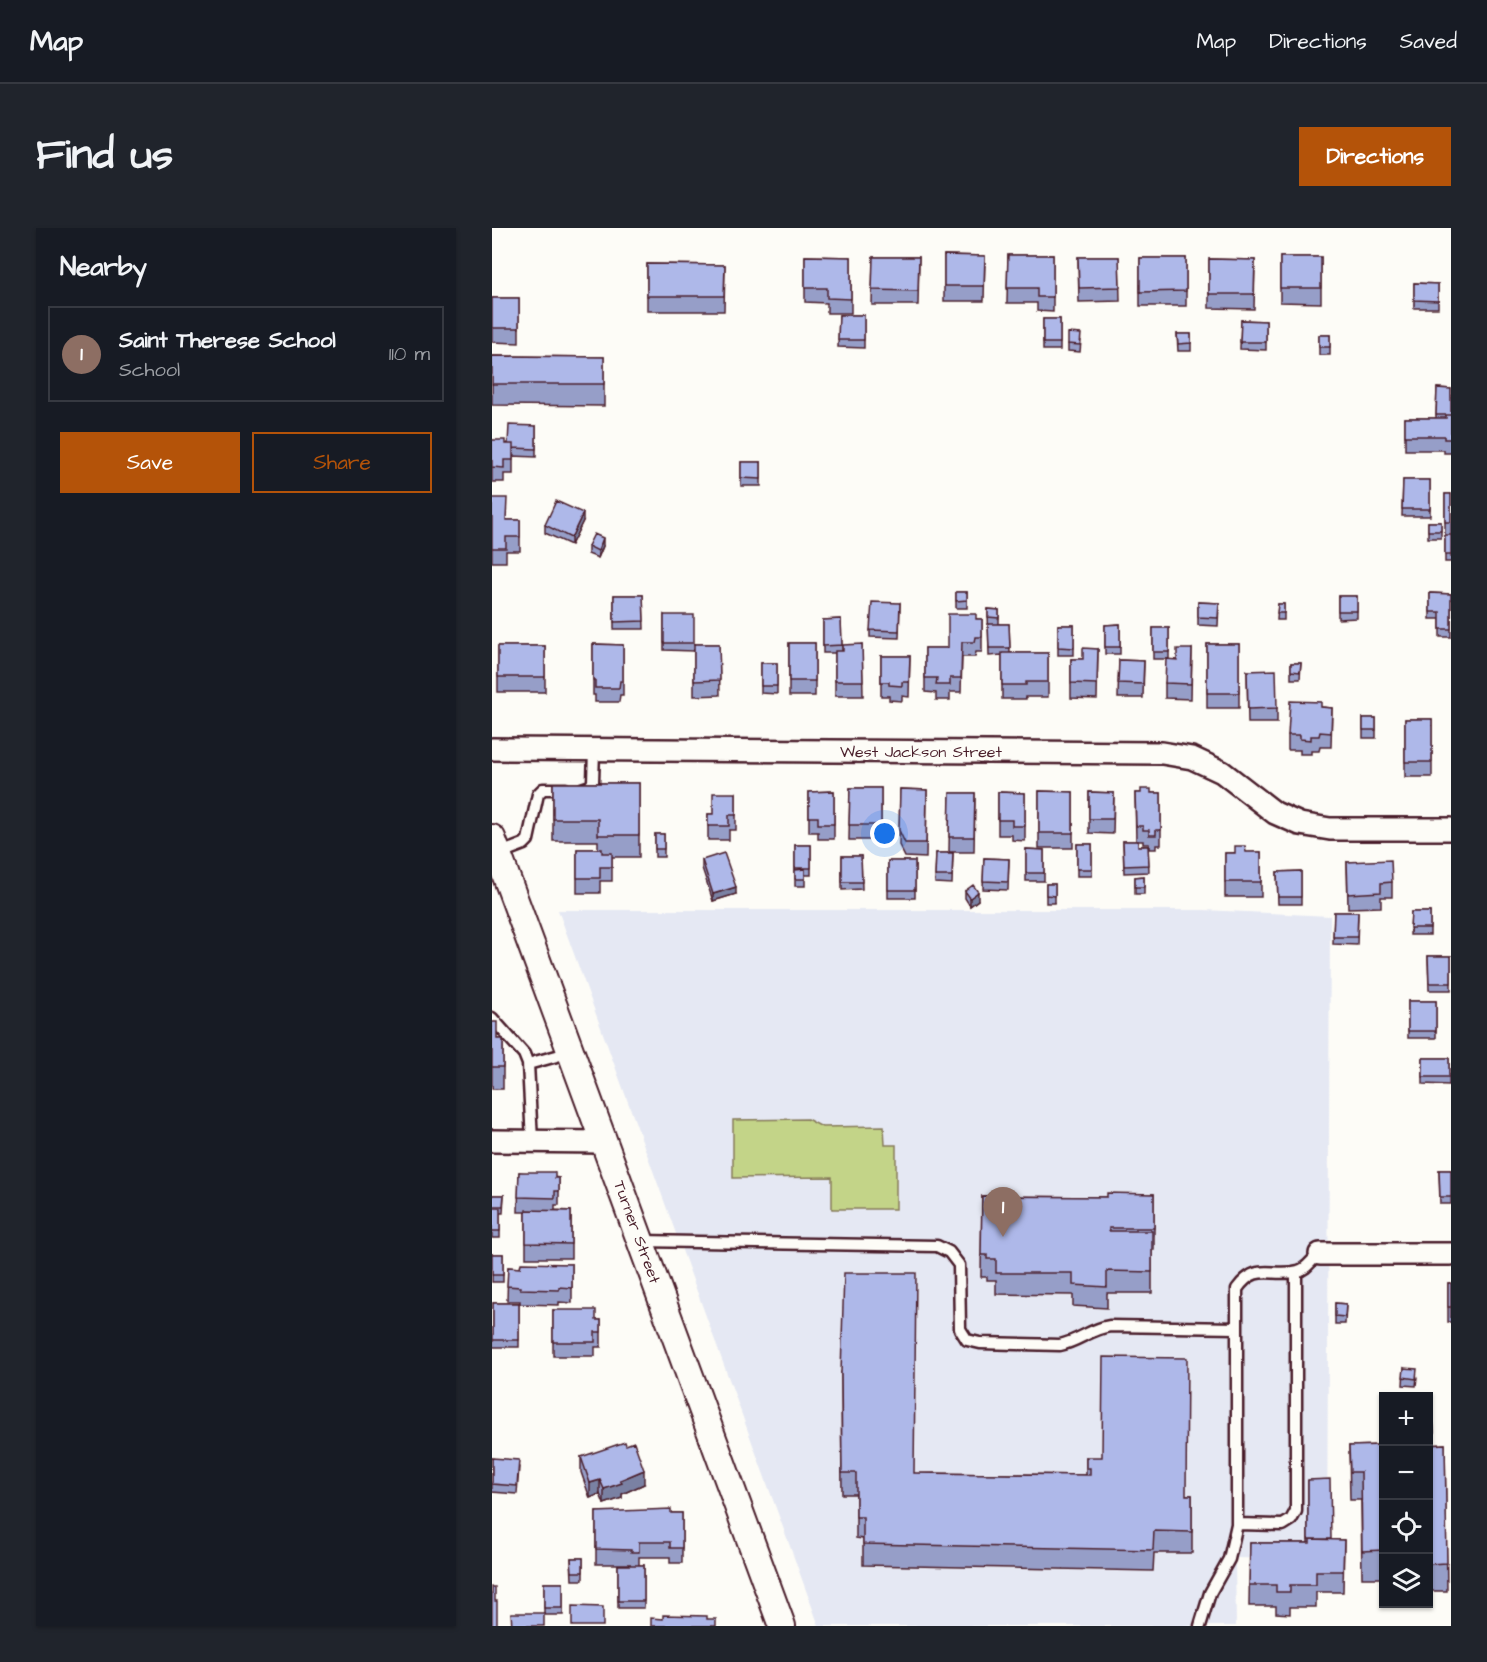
<!DOCTYPE html>
<html lang="en">
<head>
<meta charset="utf-8">
<style>
	body { margin:0; font-family:"Architects Daughter",sans-serif; background:#20242c; color:#f1f3f6 }
	.controls { position:absolute; right:18px; bottom:18px; display:grid; overflow:hidden; border-radius:0px; box-shadow:0 2px 4px #0004 }
	.controls button { width:54px; height:54px; display:grid; place-items:center; padding:0; border:0; border-bottom:2px solid #363941; background:#171b24; color:#f1f3f6; font:30px sans-serif }
	.you { position:absolute; left:393px; top:606px; width:21px; height:21px; margin:-15px; border:4px solid #fff; border-radius:50%; background:#1a73e8; box-shadow:0 0 0 9px #1a73e833 }
	.badge { display:grid; place-items:center; width:39px; height:39px; border-radius:50%; background:#b45309; color:#fff; font-size:20px; font-weight:700 }
	.pin { position:absolute; translate:-50% -50px; filter:drop-shadow(0 2px 3px #0008) }
	.pin::after { content:''; position:absolute; top:32px; width:21px; height:18px; background:inherit; clip-path:polygon(0 0,100% 0,50% 100%) }
	.list { margin:0; padding:0; list-style:none }
	h2 { display:flex; justify-content:space-between; align-items:center; height:78px; margin:0; padding:0 24px; font-size:26px }
	h2 small { font-size:20px; font-weight:400; color:#9ea1a6 }
	.list li { display:grid; grid-template-columns:39px 1fr auto; gap:18px; align-items:center; box-sizing:border-box; height:96px; margin:0 12px 12px; padding:0 12px; border:2px solid #363941; border-radius:0px }
	.list b { display:block; font-size:22px; white-space:nowrap }
	.list p { margin:0; font-size:20px; white-space:nowrap; color:#9ea1a6 }
	.list em { font-size:20px; font-style:normal; color:#9ea1a6 }
	.actions { display:flex; gap:12px; padding:18px 24px }
	.actions a { flex:1; padding:14px 0; border:2px solid #b45309; border-radius:0px; text-align:center; font-size:21px; color:#b45309 }
	.actions .main { background:#b45309; color:#fff }
	.icon { flex:none; width:33px; height:33px; fill:none; stroke:currentColor; stroke-width:2; stroke-linecap:round; stroke-linejoin:round }
	.map { position:relative; flex:none; width:959px; height:1398px; overflow:hidden; border-radius:0px }
	header { display:flex; align-items:center; gap:36px; box-sizing:border-box; height:84px; padding:0 30px; background:#171b24; border-bottom:2px solid #363941 }
	header strong { font-size:28px }
	nav { display:flex; gap:33px; margin-inline-start:auto; font-size:21px }
	.intro { display:flex; align-items:center; justify-content:space-between; box-sizing:border-box; height:144px; padding:0 36px }
	h1 { margin:0; font-size:42px }
	.button { padding:15px 27px; border-radius:0px; background:#b45309; color:#fff; font-size:21px; font-weight:700 }
	main { display:flex; gap:36px; padding:0 36px }
	aside { flex:1; background:#171b24; border-radius:0px; box-shadow:0 2px 4px #0004 }
	.map>svg:first-child { display:block }
</style>
</head>
<body>
<header>
<strong>Map</strong>
<nav><a>Map</a><a>Directions</a><a>Saved</a></nav>
</header>
<div class="intro"><h1>Find us</h1><a class="button">Directions</a></div>
<main>
<aside>
<h2>Nearby<small></small></h2>
<ul class="list">
<li><span class="badge" style="background:#8d6e63">1</span><div><b>Saint Therese School</b><p>School</p></div><em>110 m</em></li>
</ul>
<div class="actions"><a class="main">Save</a><a>Share</a></div>
</aside>
<div class="map">
<svg width="959" height="1398" viewBox="0 0 959 1398">
	<rect width="100%" height="100%" fill="#fdfcf7"/>
	<filter id="ink" filterUnits="userSpaceOnUse"><feTurbulence type="fractalNoise" baseFrequency=".0167" numOctaves="2"/><feDisplacementMap in="SourceGraphic" scale="12" xChannelSelector="R" yChannelSelector="G"/><feConvolveMatrix kernelMatrix="1 2 1 2 8 2 1 2 1" color-interpolation-filters="sRGB"/></filter>
	<g filter="url(#ink)">
		<path fill="#e5e8f3" d="M66 682H711L838 688 835 1332 743 1330 744 1398H327Z"/>
		<path fill="#c3d488" stroke="#867a5a" stroke-width="1.5" d="M315 891 330 899 392 898 393 917H404V981H340V949L241 950V892Z"/>
		<g fill="none" stroke-linecap="round" stroke-linejoin="round">
			<defs>
				<path id="service" d="M89 561 98 558 101 554 102 522
					M6 626 32 616 36 612 46 566 51 561H74
					M0 790 32 826 36 836 40 913
					M36 836 79 824
					M149 1013 445 1018 457 1024 467 1037 468 1101 475 1112 488 1115 568 1117C587 1113 598 1101 618 1098L745 1100
					M745 1296 791 1297 799 1292 804 1283V1044
					M708 1398 718 1365 737 1331 745 1296V1061C765 1033 779 1050 806 1043 816 1041 819 1031 828 1026"/>
				<path id="minor" d="M0 521 670 525 700 530 730 544 783 585 808 596 838 601H959
					M0 913 112 914
					M828 1026H959"/>
				<path id="tertiary" d="M0 610 290 1398"/>
			</defs>
			<use href="#service" stroke="#4a1f2b" stroke-width="15"/>
			<use href="#minor" stroke="#4a1f2b" stroke-width="26"/>
			<use href="#tertiary" stroke="#4a1f2b" stroke-width="30"/>
			<use href="#service" stroke="#fdfcf7" stroke-width="10"/>
			<use href="#minor" stroke="#fdfcf7" stroke-width="21"/>
			<use href="#tertiary" stroke="#fdfcf7" stroke-width="26"/>
		</g>
		<path fill="#969ec8" stroke="#4a1f2b" stroke-width="1.5" d="M452 27 493 28 492 73H452Z
			M516 27H561V84L545 83V75H515Z
			M313 28 359 29V85H335V75L313 74Z
			M381 29H427L426 77H380Z
			M586 29H627L628 73 587 74Z
			M788 29H829V75L788 74Z
			M648 30H694V78H648Z
			M717 31 763 32 762 81 717 80Z
			M155 36 233 37 232 83H155Z
			M922 55 946 56V80H922Z
			M0 70H27V115L0 114Z
			M347 87H372V120L346 119Z
			M551 91H568V122H551Z
			M749 92 774 93V122L748 121Z
			M685 106H699V123H686Z
			M827 107H838V127H827Z
			M589 113 588 124 576 123V116Z
			M0 128 112 129V178L0 177Z
			M945 160 959 161V225H952V222H913V190H944Z
			M44 198V229L21 228V246H12V254H0V212L13 216H16Z
			M249 234H269V258H249Z
			M911 252H938V288H910Z
			M953 266H959V334H953Z
			M0 270 15 292H28V323H14V334H0Z
			M91 293 79 317 53 305V297Z
			M936 294H949V310H936Z
			M96 318H111L106 330 96 326Z
			M464 364H475V380H464Z
			M938 365 959 366V409H948V391H938Z
			M122 367H151L152 401H122Z
			M846 368H865V390L846 391Z
			M706 374 727 375 726 398 706 397Z
			M408 375 407 410 378 409V402Z
			M786 376H792V392H785Z
			M496 381 507 382V396H517L518 425H556V469H534V471H510V427L497 428Z
			M172 387 202 416H227L228 467 202 468V421V423L172 422Z
			M349 391 350 423 370 416 371 468H343V425H331V392Z
			M484 391H490V424H484L483 429H470L469 464H458V472H444V465L433 464V420H456Z
			M628 396V426H613V397Z
			M566 397H582V427H566Z
			M661 400H677V431H661Z
			M297 415H323V468H297Z
			M101 416 131 417V467H128L127 474H103V467H101Z
			M715 416H747V480H715Z
			M6 418H53V464H6Z
			M606 421 605 471 579 470V431H591Z
			M700 421 699 471 673 470V455L685 432Z
			M389 428H418L417 469 410 468V473L397 472V468H389Z
			M627 432 652 433 651 470H626Z
			M269 435H285V466L269 465Z
			M799 435H809L808 451H799Z
			M755 443 785 480V495H756Z
			M829 479 840 480 839 519H828L827 523H819V526H808V522H796V507Z
			M871 490H884V510H871Z
			M913 491H940V549H913Z
			M61 555H147V629H120V653H108V665H85V621H106V613H61Z
			M358 560H389V612H357Z
			M408 561 435 562 434 630 413 629 407 617Z
			M342 563V611H326V604H317V564Z
			M547 563 581 564V620H547Z
			M506 564 533 565V613L520 612V607H506Z
			M597 564 622 565 621 606 597 605Z
			M244 565V602H237V612H216V586H221Z
			M458 565H483L482 624H457Z
			M643 565H669V617H664V621H657V616H651V613H646V618H656L657 644 632 645 631 613H644Z
			M163 606H172V629H163Z
			M585 616H600V648H585Z
			M303 617H319V647H313V658H303Z
			M534 621 552 622V653H534Z
			M769 624V669H733V625Z
			M444 625H461L460 656 443 655Z
			M350 628H369L370 661 350 662Z
			M492 630 517 631 516 662 491 661Z
			M210 632 244 666 221 673 210 640Z
			M396 633H423V670H396Z
			M855 634 900 654V669H889V679L856 680Z
			M809 643V676H786L785 644Z
			M652 648V666H643V649Z
			M554 656H563V675H554Z
			M473 663 486 672 478 678 473 670Z
			M842 684H866L865 717 841 716Z
			M919 684H938V707H918Z
			M936 728H959V762H937Z
			M916 773H944V810H916Z
			M0 794 5 811H11V861H0Z
			M931 830H957V857L931 856Z
			M947 942H959V976H948Z
			M27 944 67 950V977H63V982L79 983V1030H34V984H26Z
			M662 966V1022H660V1065H615V1080L581 1078V1067L504 1066V1052H495V1049H489L490 968 615 969Z
			M0 967H12L11 985H8V1010H0Z
			M0 1026H11V1054H0Z
			M80 1036V1075L67 1074V1077L28 1076V1073H15L16 1039 28 1040Z
			M956 1055H959V1094H956Z
			M1 1075H27V1119H1Z
			M843 1075 854 1076 853 1096H843Z
			M61 1082 104 1092H109V1119H103V1128H61Z
			M912 1140 925 1149 924 1158 911 1157Z
			M349 1145 422 1245 594 1247V1229L694 1267H700V1325H662L661 1343 371 1337V1311L364 1310V1266H350Z
			M936 1191H941L942 1211H936Z
			M953 1216 955 1363H936V1217Z
			M891 1217V1350H870L869 1272H858L857 1218Z
			M89 1229 152 1256 130 1266V1270L112 1276 108 1266 98 1270 89 1244Z
			M0 1230 27 1239 25 1266 0 1264Z
			M816 1252 839 1312H852L851 1364H824V1379H798V1386L784 1385V1378H757L758 1315H816Z
			M104 1284 190 1285V1335H178V1329H147V1337H152V1380H126V1337L139 1336H104Z
			M79 1330H91V1352H80Z
			M52 1355H71V1387H52Z"/>
		<path fill="#7a81a3" stroke="#4a1f2b" stroke-width="1.5" d="M91 285V293L79 317V310Z
			M111 310V318L106 330V323Z
			M244 659V666L221 673V666Z
			M486 664V672L478 678V670Z
			M152 1242V1256L130 1266V1270L112 1276V1261L128 1252Z
			M108 1252V1266L98 1270V1255Z"/>
		<path fill="#aeb8e9" stroke="#4a1f2b" stroke-width="1.5" d="M452 27 493 28 492 58H452Z
			M516 27H561V69H545V60H515Z
			M313 28 359 29V71L335 70V60H313Z
			M381 29H427L426 63 380 62Z
			M586 29H627L628 59 587 60Z
			M788 29H829V60H788Z
			M648 30H694V63L648 64Z
			M717 31 763 32 762 66H717Z
			M155 36 233 37 232 68H155Z
			M922 55 946 56V73L922 72Z
			M0 70H27V100H0Z
			M347 87H372V112H346Z
			M551 91H568V115H551Z
			M749 92 774 93V114H748Z
			M576 105 589 106 588 117 576 116Z
			M685 106H699V115L686 116Z
			M827 107H838V119H827Z
			M0 128 112 129V156H0Z
			M945 160 959 161V187H944Z
			M954 187H959V211H952V208H913V190H954Z
			M17 197 44 198V221L21 220V216H16Z
			M0 212H13V216H21V232H12V240L0 239Z
			M249 234H269V251L249 250Z
			M911 252H938V281H910Z
			M953 266H959V294H953Z
			M0 270H15L14 292H28V309H14V320H0Z
			M64 273 91 285 79 310 53 297Z
			M936 294H949V303H936Z
			M102 306 111 310 106 323 96 318Z
			M953 307H959V327H953Z
			M464 364H475V372L464 373Z
			M938 365 959 366V401H948V384H938Z
			M122 367H151L152 393 122 394Z
			M846 368H865V383H846Z
			M380 374 408 375 407 403 378 402Z
			M706 374 727 375 726 390 706 389Z
			M786 376H792V385H785Z
			M496 381 507 382V390L496 389Z
			M456 386H484V391H490V409H484L483 414H470L469 450H458V457H444L445 450H433V420H456Z
			M172 387H202V415H172Z
			M349 391 350 417 331 418V392Z
			M496 396H517L518 420H497Z
			M628 396V419H613V397Z
			M566 397H582V420L566 419Z
			M661 400H677V424H661Z
			M297 415H323V453H297Z
			M101 416 131 417V453H128L127 460H103V452H101Z
			M202 416H227L228 452 202 453Z
			M370 416 371 453H343V423H351V417Z
			M715 416H747V465H715Z
			M6 418H53V449H6Z
			M591 420 606 421 605 456 579 455V431H591Z
			M685 421H700L699 456 673 455 674 431 685 432Z
			M510 425H556V454H534V457H510Z
			M389 428H418L417 454H410V458L397 457V454H389Z
			M627 432 652 433 651 456 626 455Z
			M269 435H285V458H269Z
			M799 435H809L808 444 799 443Z
			M784 442 785 480 756 481 755 443Z
			M798 473 829 474V479L840 480 839 505 828 504 827 508H819V512L808 511V507H796Z
			M871 490H884V502H871Z
			M913 491H940V534H913Z
			M61 555H147V607H106V591H61Z
			M358 560H389V597H357Z
			M408 561 435 562 434 615H413L407 602Z
			M649 561H659V565H669V602H664V607H657V602H651V598H644L643 565H649Z
			M342 563V596H326V589H317V564Z
			M547 563 581 564V605H547Z
			M506 564 533 565V598H520V592H506Z
			M597 564 622 565 621 591H597Z
			M221 565H244V587H237V598H216V586H221Z
			M458 565H483L482 609H457Z
			M163 606H172V621H163Z
			M631 613H646V618H656L657 637 632 638Z
			M585 616H600V641H585Z
			M303 617H319V640H303Z
			M743 618H753L754 624H769V654H733V625H743Z
			M85 621H110V625H120V639H108V650H85Z
			M534 621 552 622V645H534Z
			M232 625 244 659 221 666 210 632Z
			M444 625H461L460 648H443Z
			M350 628H369L370 654H350Z
			M492 630 517 631 516 654 491 653Z
			M899 632 900 654 889 655V664L856 666 855 634Z
			M396 633H423V662H396Z
			M313 641V651H303V642Z
			M809 643V669H786L785 644Z
			M652 648V659H643V649Z
			M554 656H563V668L554 667Z
			M481 657 486 664 478 670 473 663Z
			M842 684H866L865 709H841Z
			M919 684H938V700H918Z
			M936 728H959V755H937Z
			M916 773H944V803H916Z
			M0 794H5V811H11V839H0Z
			M931 830H957V849H931Z
			M947 942H959V969H948Z
			M27 944H63V950H67V963H63V970L26 969Z
			M615 965 662 966V1000H617V1003H660V1044L615 1043V1059L581 1057V1045H504V1031H495V1027H489L490 968 615 969Z
			M0 967H12L11 978H0Z
			M0 980H8V1003H0Z
			M34 982 79 983V1016L34 1015Z
			M0 1026H11V1047H0Z
			M29 1035 80 1036V1060L67 1059V1062L28 1061V1059L15 1058 16 1039 28 1040Z
			M352 1045H424L422 1245 598 1247V1240H594V1229H610L611 1129 695 1130 694 1267H700V1304L662 1303 661 1322 371 1316V1289H364V1245H350L349 1145Z
			M956 1055H959V1079H956Z
			M1 1075H27V1112H1Z
			M843 1075 854 1076 853 1089 843 1088Z
			M61 1082H104V1092H109V1104H103V1114H61Z
			M912 1140 925 1141 924 1151 911 1149Z
			M936 1191H941L942 1204H936Z
			M133 1214 134 1217 142 1214 152 1242 128 1252 130 1255 112 1261 108 1252 98 1255 89 1229Z
			M953 1216 955 1335 936 1336V1217Z
			M891 1217V1322L870 1323 869 1244H858L857 1218Z
			M0 1230 27 1232 25 1258 0 1256Z
			M838 1251 839 1311H816V1252Z
			M179 1281V1285H190V1320H178V1314H147V1324H139V1322L104 1321V1284Z
			M818 1311 852 1312 851 1343H824V1357H798V1364H784V1357H757L758 1315H818Z
			M79 1330H91V1344H80Z
			M126 1337H152V1373H126Z
			M52 1355H71V1380H52Z
			M0 1359H3V1373H5V1398H0Z
			M80 1378 111 1379V1398H80Z
			M19 1385H52V1398H20Z
			M171 1387 215 1388V1391H224V1398H159V1390L171 1391Z"/>
	</g>
	<g text-anchor="middle" dominant-baseline="central" stroke-width="6" stroke-linejoin="round" paint-order="stroke">
		<g font-size="16" fill="#4a1f2b" stroke="#fdfcf7">
			<text x="429" y="524">West Jackson Street</text>
			<text transform="translate(145 1004) rotate(70)">Turner Street</text>
		</g>
	</g>
</svg>
<div class="controls">
<button>+</button>
<button>−</button>
<button><svg class="icon" aria-label="locate" viewBox="0 0 24 24"><circle cx="12" cy="12" r="6"/><path d="M12 2v4M12 18v4M2 12h4M18 12h4"/></svg></button>
<button><svg class="icon" aria-label="layers" viewBox="0 0 24 24"><path d="M12 4l9 5-9 5-9-5zM3 14l9 5 9-5"/></svg></button>
</div>
<div class="you"></div>
<div class="pin badge" style="left:511px;top:1009px;background:#8d6e63">1</div>
</div>
</main>
</body>
</html>
